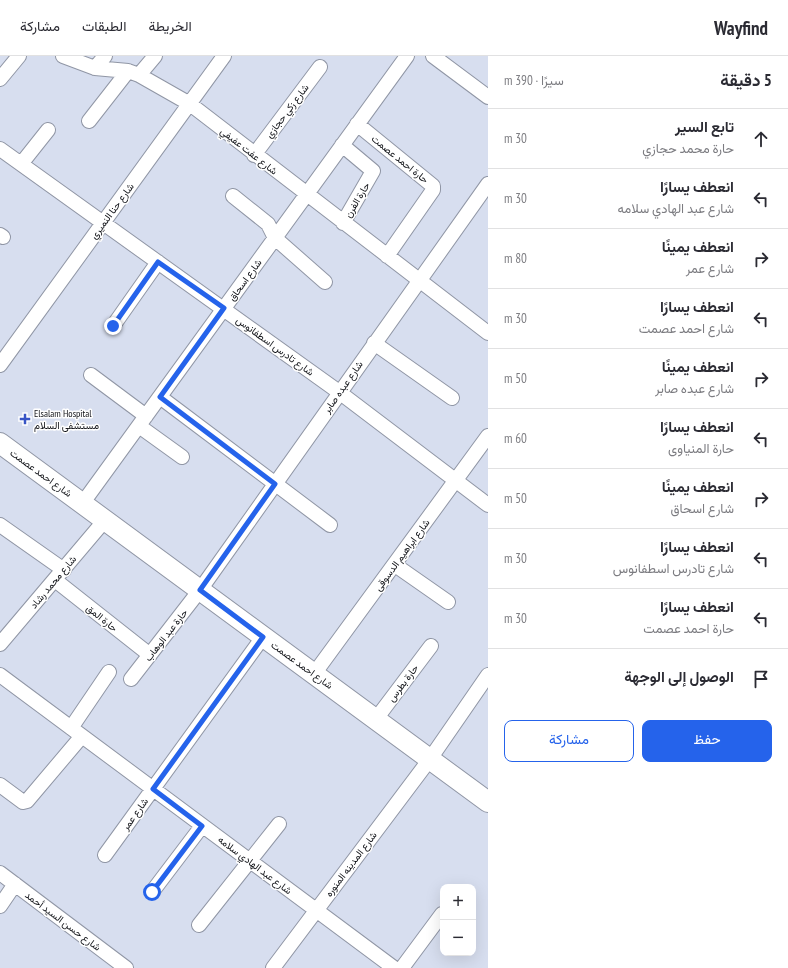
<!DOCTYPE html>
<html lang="ar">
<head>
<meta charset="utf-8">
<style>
	body { margin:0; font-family:"PT Sans Narrow",Vazirmatn,sans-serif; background:#f7f7f7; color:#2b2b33; direction:rtl }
	.controls { position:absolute; right:12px; bottom:12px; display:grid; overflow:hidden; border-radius:8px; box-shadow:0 4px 16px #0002 }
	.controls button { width:36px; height:36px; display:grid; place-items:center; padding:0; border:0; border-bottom:1px solid #e1e1e2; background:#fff; color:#2b2b33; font:20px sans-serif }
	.stop { position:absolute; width:12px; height:12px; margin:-9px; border:3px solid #2563eb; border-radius:50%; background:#fff }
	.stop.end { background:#2563eb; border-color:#fff; box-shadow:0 1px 4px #0008 }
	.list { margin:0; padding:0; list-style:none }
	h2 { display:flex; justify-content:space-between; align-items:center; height:52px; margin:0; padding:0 16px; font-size:17px }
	h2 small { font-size:13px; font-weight:400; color:#7c7c81 }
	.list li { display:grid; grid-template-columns:26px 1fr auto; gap:12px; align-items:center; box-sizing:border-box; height:60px; padding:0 16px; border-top:1px solid #e1e1e2 }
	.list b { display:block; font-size:15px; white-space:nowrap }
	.list p { margin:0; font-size:13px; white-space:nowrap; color:#7c7c81 }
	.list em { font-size:13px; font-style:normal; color:#7c7c81 }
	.actions { display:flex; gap:8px; padding:12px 16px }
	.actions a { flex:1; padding:9px 0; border:1px solid #2563eb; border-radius:8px; text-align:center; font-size:14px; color:#2563eb }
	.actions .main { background:#2563eb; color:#fff }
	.icon { flex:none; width:22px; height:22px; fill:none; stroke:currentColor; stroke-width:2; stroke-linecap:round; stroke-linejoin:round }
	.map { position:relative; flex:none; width:488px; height:912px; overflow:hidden; direction:ltr }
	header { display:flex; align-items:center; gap:24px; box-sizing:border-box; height:56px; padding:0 20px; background:#fff; border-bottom:1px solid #e1e1e2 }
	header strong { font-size:19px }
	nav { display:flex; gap:22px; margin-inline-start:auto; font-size:14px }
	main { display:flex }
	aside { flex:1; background:#fff }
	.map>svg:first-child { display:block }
</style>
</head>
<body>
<header>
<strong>Wayfind</strong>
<nav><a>الخريطة</a><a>الطبقات</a><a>مشاركة</a></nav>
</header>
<main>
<aside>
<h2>5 دقيقة<small>سيرًا · 390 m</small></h2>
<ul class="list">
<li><svg class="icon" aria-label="ahead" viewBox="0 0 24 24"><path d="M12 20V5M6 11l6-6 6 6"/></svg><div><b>تابع السير</b><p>حارة محمد حجازي</p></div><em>30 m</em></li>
<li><svg class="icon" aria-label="left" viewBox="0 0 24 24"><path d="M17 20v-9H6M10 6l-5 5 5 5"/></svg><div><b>انعطف يسارًا</b><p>شارع عبد الهادي سلامه</p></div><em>30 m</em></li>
<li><svg class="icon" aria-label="right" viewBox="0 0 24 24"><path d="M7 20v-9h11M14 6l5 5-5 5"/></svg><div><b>انعطف يمينًا</b><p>شارع عمر</p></div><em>80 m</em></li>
<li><svg class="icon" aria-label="left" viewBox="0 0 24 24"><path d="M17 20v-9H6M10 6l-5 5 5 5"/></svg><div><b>انعطف يسارًا</b><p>شارع احمد عصمت</p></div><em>30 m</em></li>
<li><svg class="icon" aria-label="right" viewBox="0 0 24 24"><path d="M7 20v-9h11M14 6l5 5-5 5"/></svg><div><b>انعطف يمينًا</b><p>شارع عبده صابر</p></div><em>50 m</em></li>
<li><svg class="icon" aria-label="left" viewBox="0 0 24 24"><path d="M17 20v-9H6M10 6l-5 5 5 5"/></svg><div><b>انعطف يسارًا</b><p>حارة المنياوى</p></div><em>60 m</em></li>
<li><svg class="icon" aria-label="right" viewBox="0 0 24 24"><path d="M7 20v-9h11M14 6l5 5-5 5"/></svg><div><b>انعطف يمينًا</b><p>شارع اسحاق</p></div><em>50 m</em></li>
<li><svg class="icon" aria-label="left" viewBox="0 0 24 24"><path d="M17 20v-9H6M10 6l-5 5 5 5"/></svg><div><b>انعطف يسارًا</b><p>شارع تادرس اسطفانوس</p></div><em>30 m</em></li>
<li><svg class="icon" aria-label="left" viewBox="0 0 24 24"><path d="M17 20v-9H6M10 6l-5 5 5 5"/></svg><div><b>انعطف يسارًا</b><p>حارة احمد عصمت</p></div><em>30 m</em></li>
<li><svg class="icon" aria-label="arrive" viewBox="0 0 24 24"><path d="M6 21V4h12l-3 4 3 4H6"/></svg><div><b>الوصول إلى الوجهة</b></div></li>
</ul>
<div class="actions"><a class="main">حفظ</a><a>مشاركة</a></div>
</aside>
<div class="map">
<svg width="488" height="912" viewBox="0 0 488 912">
	<rect width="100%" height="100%" fill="#d7deef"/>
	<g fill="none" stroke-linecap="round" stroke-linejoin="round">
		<defs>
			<path id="street" d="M63 0 95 12 128 15 139 19 190 48 488 277
				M433 0 488 41
				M95 12 105 0
				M139 19 155 0
				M0 23 19 0
				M89 65 128 15
				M357 68 433 130V134L387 200
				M342 89 373 115 343 167
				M0 93 339 336 488 449
				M254 99 320 11
				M21 108 48 74
				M233 140 268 168 275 182 325 226
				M0 179 3 181
				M113 270 158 206
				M374 287 452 342
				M0 309 224 0
				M91 319 146 360
				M160 341 330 469
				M139 370 182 401
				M82 448 407 0
				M0 469 64 514
				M395 509 448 546
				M55 524 150 599
				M0 588 105 464
				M314 618 488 380
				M0 619 394 912
				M131 623 200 534 488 128
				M376 663 431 590
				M71 672 109 616
				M0 729 23 746 27 745 82 680
				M105 799 263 581
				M0 817 126 912
				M152 836 202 770
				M0 850 15 828
				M199 869 279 768
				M273 912 430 703 488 619
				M402 912 442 858"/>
			<path id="secondary" d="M0 387 488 746"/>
		</defs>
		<use href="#street" stroke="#9096a5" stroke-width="16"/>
		<use href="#secondary" stroke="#9096a5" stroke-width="22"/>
		<use href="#street" stroke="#fff" stroke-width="14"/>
		<use href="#secondary" stroke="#fff" stroke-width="20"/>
	</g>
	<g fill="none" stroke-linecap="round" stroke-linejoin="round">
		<path stroke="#2563eb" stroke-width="5" d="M113 270 158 206 224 252 160 341 275 428 200 534 263 581 153 733 202 770 152 836"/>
	</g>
	<path fill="#3754c5" stroke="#fff" stroke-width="1.5" d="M23 357h4v4h4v4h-4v4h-4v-4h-4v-4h4z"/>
	<g text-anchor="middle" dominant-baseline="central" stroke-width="3" stroke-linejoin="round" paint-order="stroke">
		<g font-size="10" fill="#101217" stroke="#fff">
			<text transform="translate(287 55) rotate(-53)">شارع زكي حجازي</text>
			<text transform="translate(249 95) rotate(38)">شارع عفت عفيفي</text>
			<text transform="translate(400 103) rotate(39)">حارة احمد عصمت</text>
			<text transform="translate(357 144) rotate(-59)">حارة الفرن</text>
			<text transform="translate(112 155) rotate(-54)">شارع حنا النميري</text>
			<text transform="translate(245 224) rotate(-54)">شارع اسحاق</text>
			<text transform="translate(275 290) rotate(36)">شارع تادرس اسطفانوس</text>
			<text transform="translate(343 331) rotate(-55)">شارع عبده صابر</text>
			<text transform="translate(41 417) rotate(36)">شارع احمد عصمت</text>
			<text transform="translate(402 499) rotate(-54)">شارع ابراهيم الدسوقى</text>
			<text transform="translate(53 526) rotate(-50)">شارع محمد رشاد</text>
			<text transform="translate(102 562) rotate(39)">حارة المق</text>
			<text transform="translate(166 579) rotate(-52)">حارة عبد الوهاب</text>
			<text transform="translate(302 609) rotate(36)">شارع احمد عصمت</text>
			<text transform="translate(403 627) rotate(-53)">حارة بطرس</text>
			<text transform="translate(135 758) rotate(-54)">شارع عمر</text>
			<text transform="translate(351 808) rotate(-53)">شارع المدينه المنوره</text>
			<text transform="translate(255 809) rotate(37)">شارع عبد الهادي سلامه</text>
			<text transform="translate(63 865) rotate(37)">شارع حسن السيد أحمد</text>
		</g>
		<g font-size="10" fill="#101217" stroke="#fff" text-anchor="start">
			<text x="34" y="357">Elsalam Hospital<tspan x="34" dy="12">مستشفى السلام</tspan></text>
		</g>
	</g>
</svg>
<div class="controls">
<button>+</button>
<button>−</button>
</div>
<div class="stop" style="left:152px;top:836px"></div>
<div class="stop end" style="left:113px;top:270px"></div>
</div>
</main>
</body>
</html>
